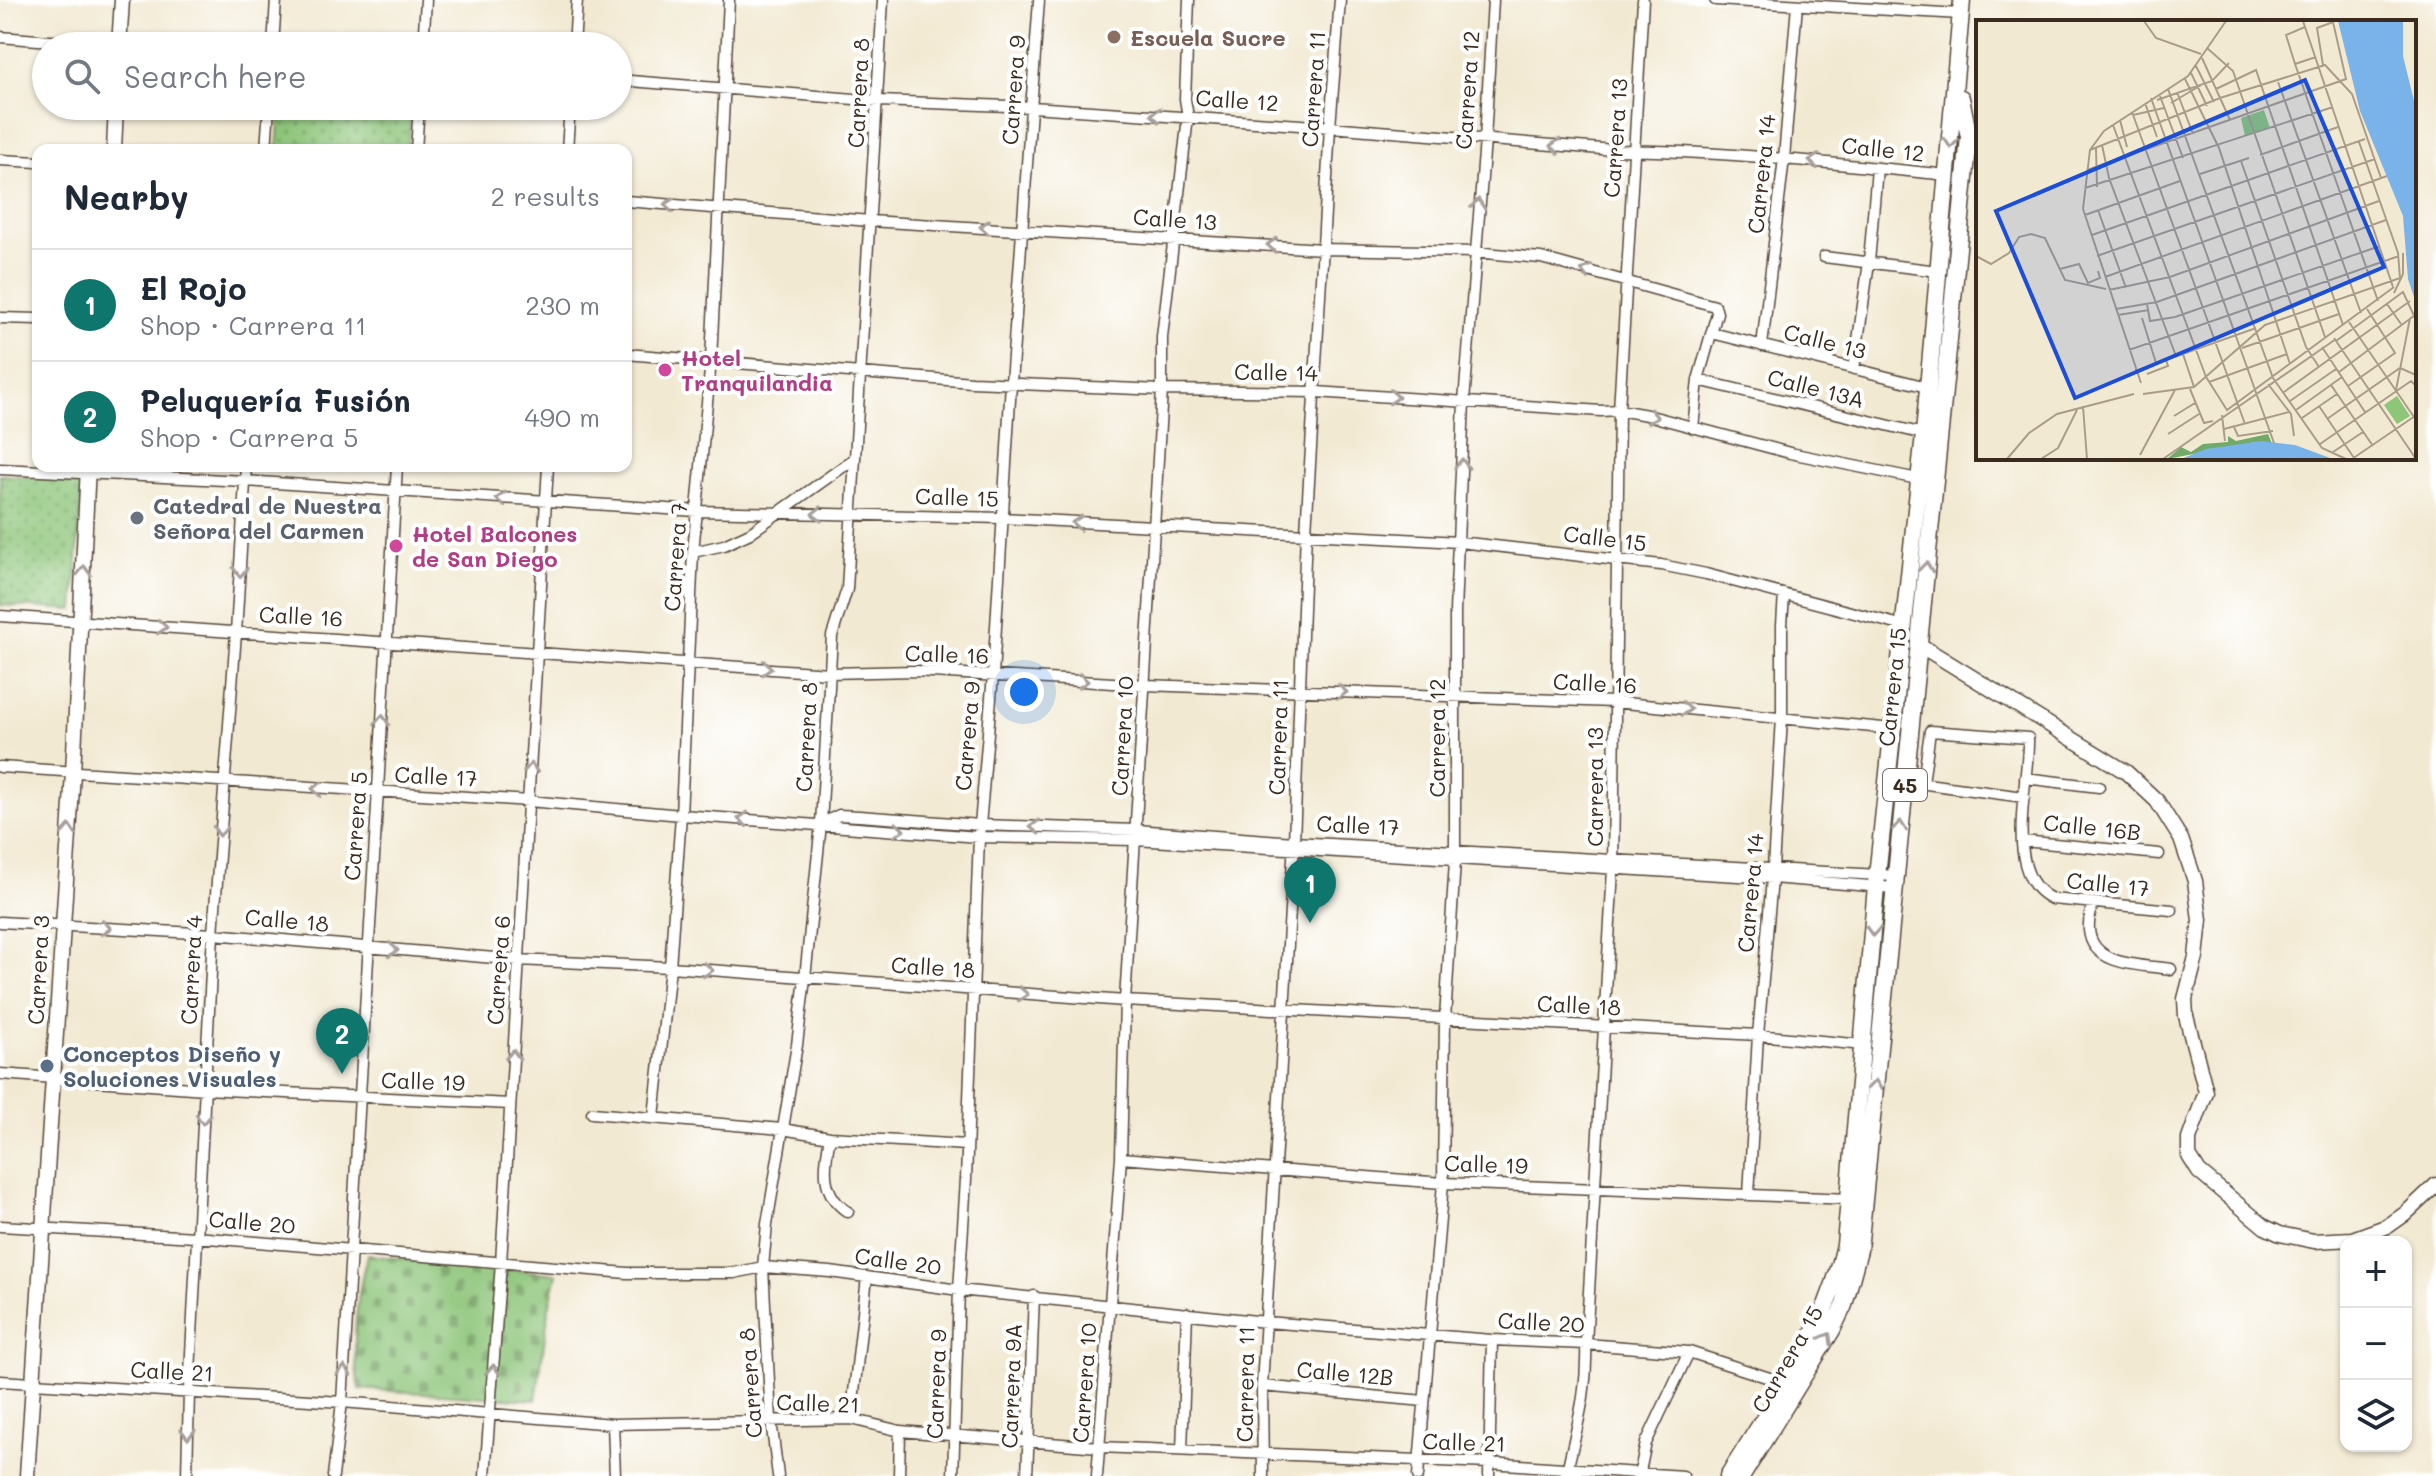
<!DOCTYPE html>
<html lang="en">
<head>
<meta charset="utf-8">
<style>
	body { margin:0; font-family:Mali,sans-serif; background:#f6f6f7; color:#1f2937 }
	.controls { position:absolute; right:24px; bottom:24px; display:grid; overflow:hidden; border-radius:16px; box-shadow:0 2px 6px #0004 }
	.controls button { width:72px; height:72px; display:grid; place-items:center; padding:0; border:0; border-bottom:2px solid #e0e1e3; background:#fff; color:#1f2937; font:40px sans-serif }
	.you { position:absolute; left:1024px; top:692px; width:28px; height:28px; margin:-20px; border:6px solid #fff; border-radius:50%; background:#1a73e8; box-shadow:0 0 0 12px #1a73e833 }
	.badge { display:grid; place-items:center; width:52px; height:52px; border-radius:50%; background:#0f766e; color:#fff; font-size:26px; font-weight:700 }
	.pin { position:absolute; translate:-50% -66px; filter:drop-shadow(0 2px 4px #0008) }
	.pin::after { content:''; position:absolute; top:42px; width:28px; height:24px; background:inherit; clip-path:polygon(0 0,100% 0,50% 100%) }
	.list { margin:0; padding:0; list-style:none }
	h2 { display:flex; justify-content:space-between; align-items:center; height:104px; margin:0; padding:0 32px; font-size:34px }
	h2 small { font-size:26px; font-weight:400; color:#747a83 }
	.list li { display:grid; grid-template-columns:52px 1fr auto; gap:24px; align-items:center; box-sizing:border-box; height:112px; padding:0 32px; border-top:2px solid #e0e1e3 }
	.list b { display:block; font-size:30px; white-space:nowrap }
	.list p { margin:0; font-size:26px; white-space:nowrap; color:#747a83 }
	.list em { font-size:26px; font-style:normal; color:#747a83 }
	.icon { flex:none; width:44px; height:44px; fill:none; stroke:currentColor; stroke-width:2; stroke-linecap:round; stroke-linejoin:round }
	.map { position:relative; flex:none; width:2436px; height:1476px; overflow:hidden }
	.search { position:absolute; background:#fff; box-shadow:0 2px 6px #0004; left:32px; top:32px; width:600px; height:88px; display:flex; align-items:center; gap:20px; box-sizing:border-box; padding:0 28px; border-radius:44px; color:#747a83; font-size:30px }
	.panel { position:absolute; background:#fff; box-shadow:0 2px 6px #0004; left:32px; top:144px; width:600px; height:328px; border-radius:16px }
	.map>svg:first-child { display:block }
</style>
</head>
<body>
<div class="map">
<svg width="2436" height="1476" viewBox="0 0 2436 1476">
	<defs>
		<pattern id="grass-dots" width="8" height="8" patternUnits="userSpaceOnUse" patternTransform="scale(2)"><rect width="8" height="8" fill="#8dc579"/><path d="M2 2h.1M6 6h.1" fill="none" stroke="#74a063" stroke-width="1.8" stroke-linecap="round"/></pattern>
		<pattern id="cemetery-stones" width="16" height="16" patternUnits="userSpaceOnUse" patternTransform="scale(2)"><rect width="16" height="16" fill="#8dc579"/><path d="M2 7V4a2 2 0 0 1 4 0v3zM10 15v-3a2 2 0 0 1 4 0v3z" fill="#74a063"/></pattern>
	</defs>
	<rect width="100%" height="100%" fill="#fff"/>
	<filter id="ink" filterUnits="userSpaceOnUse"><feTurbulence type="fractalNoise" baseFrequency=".0125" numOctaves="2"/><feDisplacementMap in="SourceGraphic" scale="16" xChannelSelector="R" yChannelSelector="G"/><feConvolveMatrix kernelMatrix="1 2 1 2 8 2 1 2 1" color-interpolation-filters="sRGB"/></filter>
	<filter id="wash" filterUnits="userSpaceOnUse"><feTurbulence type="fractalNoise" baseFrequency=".006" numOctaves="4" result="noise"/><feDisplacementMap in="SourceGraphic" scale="32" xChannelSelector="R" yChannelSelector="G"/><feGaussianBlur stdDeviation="1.8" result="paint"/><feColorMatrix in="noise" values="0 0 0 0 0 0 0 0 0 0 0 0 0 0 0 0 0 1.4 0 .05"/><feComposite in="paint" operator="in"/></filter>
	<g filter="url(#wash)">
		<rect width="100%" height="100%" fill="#f2e9d2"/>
		<path fill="url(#grass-dots)" stroke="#64784c" stroke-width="2" d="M280 106H411L408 150H277Z
			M0 475 82 480 74 610 0 605Z"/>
		<path fill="url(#cemetery-stones)" stroke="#64784c" stroke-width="2" d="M367 1255 557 1274 549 1308 536 1400 359 1389C351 1342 356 1300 367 1255Z"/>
	</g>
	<g filter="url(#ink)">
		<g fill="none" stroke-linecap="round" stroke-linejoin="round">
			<defs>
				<path id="street" d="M1715 0 1961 14
					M0 37 113 46
					M273 46 276 0
					M423 46 426 0
					M574 46 577 0
					M618 80 879 101 1032 107 1330 127 1614 150C1726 151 1837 164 1948 175
					M266 150 269 106
					M416 150 419 106
					M567 150 570 106
					M0 160 38 162
					M626 201 870 221 1323 249 1474 252 1541 258 1715 306 1717 313 1698 380 1693 428
					M1824 257 1938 271
					M0 318 38 319
					M1712 333 1927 387
					M1762 346 1784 158 1797 5
					M626 354 972 382 1162 390 1316 392 1601 411 1619 410 1647 415 1790 453 1918 479
					M1854 369 1869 262 1877 168
					M1698 380 1924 434
					M0 469 245 481 697 511 1002 518 1459 542 1661 565 1706 574 1904 626
					M693 552 724 545 750 533 854 459
					M0 616 829 673 915 671 1145 685 1614 702 1893 729
					M0 767 529 801 681 815 979 837 1135 840 1772 878 1894 888
					M2025 778 2099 787
					M1919 783 2024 797
					M1923 783 1930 731 2028 738C2030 782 2001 876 2052 899L2172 910
					M823 823 839 815 859 816 980 825 1136 830 1294 842 1896 876
					M2022 841 2159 854
					M2092 904C2091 912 2088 922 2089 930 2092 967 2144 965 2171 969
					M0 922 213 934 518 960 670 967 1125 1001 1758 1035 1864 1045
					M0 1074 205 1089 510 1104
					M592 1113 782 1129 830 1137 967 1145
					M654 1117 670 967 681 815 693 552 711 360 729 0
					M830 1137C824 1166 820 1194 848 1212
					M1121 1158 1443 1183 1850 1199
					M1749 1195 1758 1035 1773 868 1782 718V625L1784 594
					M0 1226 196 1237 627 1273H734L763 1267 830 1272 959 1290 1266 1322 1492 1340 1586 1344 1689 1352 1785 1383
					M0 1381 342 1402 613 1424 851 1419 900 1431 1099 1447 1490 1463 1683 1476
					M1262 1386 1424 1401
					M851 1419 867 1277
					M613 1424 615 1476
					M1182 1450 1187 1313
					M187 1476 189 1392 213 934 236 633 246 466
					M333 1476 342 1402 397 466
					M485 1476 501 1263 548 466
					M778 1476 771 1420 763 1267 767 1224 797 1045 805 978 821 824 832 636 847 589 883 0
					M899 1476 900 1431
					M953 1476 959 1290 966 1179 979 837 993 675 1011 383 1039 0
					M1027 1476 1034 1296
					M1097 1476 1121 1158 1125 1001 1154 528 1162 390V337L1188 117 1185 99 1189 0
					M1263 1476 1262 1386 1294 842 1306 532 1330 127 1340 0
					M1418 1476 1443 1183 1445 1019 1455 861V612L1464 402 1485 140 1493 0
					M1489 1476 1492 1340
					M1566 1476C1576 1427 1588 1396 1586 1344L1613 869 1619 410 1643 0
					M1639 1476 1646 1443 1689 1352"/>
				<path id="secondary" d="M119 46 122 0
					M114 150 116 106
					M1918 644 2126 772 2157 801 2181 839 2195 881 2200 920 2196 957 2185 999 2186 1016 2206 1092 2189 1139V1156L2199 1172 2265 1227 2280 1234 2314 1241 2352 1239 2388 1226 2405 1214 2436 1185
					M27 1476 73 773 88 466"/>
				<path id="primary" d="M1728 1476C1773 1403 1827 1330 1845 1245L1876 886 1924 434 1962 0
					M1742 1476 1832 1330 1844 1305 1859 1250 1969 137 1961 98"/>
			</defs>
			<use href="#street" stroke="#564739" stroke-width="13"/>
			<use href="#secondary" stroke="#564739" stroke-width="17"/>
			<use href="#primary" stroke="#564739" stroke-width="19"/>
			<use href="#street" stroke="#fff" stroke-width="10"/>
			<use href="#secondary" stroke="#fff" stroke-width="14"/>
			<use href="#primary" stroke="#fff" stroke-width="16"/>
		</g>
		<defs><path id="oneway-chevron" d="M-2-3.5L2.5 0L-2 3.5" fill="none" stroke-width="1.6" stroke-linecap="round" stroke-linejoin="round" transform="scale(2)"/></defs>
		<g stroke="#a79f9a">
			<use href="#oneway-chevron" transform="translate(1156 115) rotate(-176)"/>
			<use href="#oneway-chevron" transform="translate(1951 143) rotate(95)"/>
			<use href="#oneway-chevron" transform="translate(1555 146) rotate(-176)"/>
			<use href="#oneway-chevron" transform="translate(1814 161) rotate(-174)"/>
			<use href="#oneway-chevron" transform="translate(1478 204) rotate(-84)"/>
			<use href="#oneway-chevron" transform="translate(669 205) rotate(-175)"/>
			<use href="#oneway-chevron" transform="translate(985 227) rotate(-177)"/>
			<use href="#oneway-chevron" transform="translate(1272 245) rotate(-176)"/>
			<use href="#oneway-chevron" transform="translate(1586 271) rotate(-164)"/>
			<use href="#oneway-chevron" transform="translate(1394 397) rotate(4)"/>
			<use href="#oneway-chevron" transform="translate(1653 417) rotate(13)"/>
			<use href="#oneway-chevron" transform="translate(1462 464) rotate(-88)"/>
			<use href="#oneway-chevron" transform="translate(501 499) rotate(-176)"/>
			<use href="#oneway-chevron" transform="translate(817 514) rotate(179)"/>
			<use href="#oneway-chevron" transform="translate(1077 523) rotate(-176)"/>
			<use href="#oneway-chevron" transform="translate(1926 567) rotate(-84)"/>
			<use href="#oneway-chevron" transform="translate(84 571) rotate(-88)"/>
			<use href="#oneway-chevron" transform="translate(240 572) rotate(93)"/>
			<use href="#oneway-chevron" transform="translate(162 627) rotate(4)"/>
			<use href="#oneway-chevron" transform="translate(767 668) rotate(4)"/>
			<use href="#oneway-chevron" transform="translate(1083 681) rotate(4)"/>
			<use href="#oneway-chevron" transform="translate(1342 692) rotate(3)"/>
			<use href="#oneway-chevron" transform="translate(1686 709) rotate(5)"/>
			<use href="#oneway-chevron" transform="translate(382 720) rotate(-87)"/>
			<use href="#oneway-chevron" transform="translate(531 768) rotate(-87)"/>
			<use href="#oneway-chevron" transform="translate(317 789) rotate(-176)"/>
			<use href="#oneway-chevron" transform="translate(743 819) rotate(-176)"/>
			<use href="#oneway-chevron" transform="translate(1900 826) rotate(-84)"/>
			<use href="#oneway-chevron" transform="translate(1035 827) rotate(-178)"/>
			<use href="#oneway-chevron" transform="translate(69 830) rotate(-86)"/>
			<use href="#oneway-chevron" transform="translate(899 830) rotate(5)"/>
			<use href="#oneway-chevron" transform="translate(220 831) rotate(94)"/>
			<use href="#oneway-chevron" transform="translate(106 928) rotate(3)"/>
			<use href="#oneway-chevron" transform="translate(1873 931) rotate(94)"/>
			<use href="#oneway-chevron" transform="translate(393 950) rotate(5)"/>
			<use href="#oneway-chevron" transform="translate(708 970) rotate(5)"/>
			<use href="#oneway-chevron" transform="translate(1023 994) rotate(4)"/>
			<use href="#oneway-chevron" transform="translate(513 1055) rotate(-87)"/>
			<use href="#oneway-chevron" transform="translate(1875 1085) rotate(-84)"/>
			<use href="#oneway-chevron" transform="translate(203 1119) rotate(93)"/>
			<use href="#oneway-chevron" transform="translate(1827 1338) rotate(-61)"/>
			<use href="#oneway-chevron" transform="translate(493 1370) rotate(-86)"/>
			<use href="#oneway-chevron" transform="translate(344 1371) rotate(-87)"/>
			<use href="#oneway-chevron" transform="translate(188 1434) rotate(91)"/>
		</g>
	</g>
	<circle fill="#8d6e63" stroke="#fff" stroke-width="3" cx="1114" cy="37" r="8"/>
	<g fill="#d1479c" stroke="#fff" stroke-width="3">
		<circle cx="665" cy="370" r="8"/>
		<circle cx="396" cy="546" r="8"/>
	</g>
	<circle fill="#6b7280" stroke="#fff" stroke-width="3" cx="137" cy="518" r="8"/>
	<circle fill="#5c6f8a" stroke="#fff" stroke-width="3" cx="47" cy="1066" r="8"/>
	<g text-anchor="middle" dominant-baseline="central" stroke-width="8" stroke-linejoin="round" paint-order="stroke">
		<rect fill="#fff" stroke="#766a62" stroke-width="2" x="1883" y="769" width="44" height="32" rx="6"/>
		<g font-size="20" font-weight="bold" fill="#3b2a1e">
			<text x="1905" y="785">45</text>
		</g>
		<g font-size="22" font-weight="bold" fill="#785e54" stroke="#fff" text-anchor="start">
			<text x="1130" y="37">Escuela Sucre</text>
		</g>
		<g font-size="22" fill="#3b2a1e" stroke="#fff">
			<text transform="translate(1313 89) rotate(-86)">Carrera 11</text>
			<text transform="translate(1013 90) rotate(-86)">Carrera 9</text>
			<text transform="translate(1467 90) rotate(-86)">Carrera 12</text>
			<text transform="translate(858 93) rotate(-87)">Carrera 8</text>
			<text transform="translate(1237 100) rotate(4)">Calle 12</text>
			<text transform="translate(1615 138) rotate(-86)">Carrera 13</text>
			<text transform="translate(1883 149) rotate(6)">Calle 12</text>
			<text transform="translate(1761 174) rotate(-84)">Carrera 14</text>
			<text transform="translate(1175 219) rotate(4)">Calle 13</text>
			<text transform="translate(1825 341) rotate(14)">Calle 13</text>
			<text transform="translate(1276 372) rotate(1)">Calle 14</text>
			<text transform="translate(1816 388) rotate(14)">Calle 13A</text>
			<text transform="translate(957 497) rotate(2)">Calle 15</text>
			<text transform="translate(1605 538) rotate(7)">Calle 15</text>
			<text transform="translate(675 557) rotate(-86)">Carrera 7</text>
			<text transform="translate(301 616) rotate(3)">Calle 16</text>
			<text transform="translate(947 654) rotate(2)">Calle 16</text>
			<text transform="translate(1595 683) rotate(3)">Calle 16</text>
			<text transform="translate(1892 687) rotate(-84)">Carrera 15</text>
			<text transform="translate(967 736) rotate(-85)">Carrera 9</text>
			<text transform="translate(1122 736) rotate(-87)">Carrera 10</text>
			<text transform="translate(806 737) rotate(-87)">Carrera 8</text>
			<text transform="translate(1278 737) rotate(-88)">Carrera 11</text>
			<text transform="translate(1436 738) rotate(-90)">Carrera 12</text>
			<text transform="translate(436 776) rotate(3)">Calle 17</text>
			<text transform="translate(1594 787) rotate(-90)">Carrera 13</text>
			<text transform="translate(1358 825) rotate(3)">Calle 17</text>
			<text transform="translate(355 826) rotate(-86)">Carrera 5</text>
			<text transform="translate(2092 827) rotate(6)">Calle 16B</text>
			<text transform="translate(2108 884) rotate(6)">Calle 17</text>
			<text transform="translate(1750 893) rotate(-85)">Carrera 14</text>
			<text transform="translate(287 920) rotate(5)">Calle 18</text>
			<text transform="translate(933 967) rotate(4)">Calle 18</text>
			<text transform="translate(38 970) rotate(-87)">Carrera 3</text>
			<text transform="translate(191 970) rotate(-87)">Carrera 4</text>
			<text transform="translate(498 970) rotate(-86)">Carrera 6</text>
			<text transform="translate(1579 1005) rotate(3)">Calle 18</text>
			<text transform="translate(423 1081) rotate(2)">Calle 19</text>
			<text transform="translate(1486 1164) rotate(2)">Calle 19</text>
			<text transform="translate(252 1222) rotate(5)">Calle 20</text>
			<text transform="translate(898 1261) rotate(8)">Calle 20</text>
			<text transform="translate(1541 1322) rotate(3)">Calle 20</text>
			<text transform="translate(1787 1359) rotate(-60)">Carrera 15</text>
			<text transform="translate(172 1371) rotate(3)">Calle 21</text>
			<text transform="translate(1345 1373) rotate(5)">Calle 12B</text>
			<text transform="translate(750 1383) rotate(-94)">Carrera 8</text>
			<text transform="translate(1084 1383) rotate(-86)">Carrera 10</text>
			<text transform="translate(936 1384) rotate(-88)">Carrera 9</text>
			<text transform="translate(1245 1384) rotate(-89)">Carrera 11</text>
			<text transform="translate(1011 1386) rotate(-88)">Carrera 9A</text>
			<text transform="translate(818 1403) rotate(2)">Calle 21</text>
			<text transform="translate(1464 1442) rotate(2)">Calle 21</text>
		</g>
		<g font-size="22" font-weight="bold" fill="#b23c85" stroke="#fff" text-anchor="start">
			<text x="681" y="357">Hotel<tspan x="681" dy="25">Tranquilandia</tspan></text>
			<text x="412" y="533">Hotel Balcones<tspan x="412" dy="25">de San Diego</tspan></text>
		</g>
		<g font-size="22" font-weight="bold" fill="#5b616d" stroke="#fff" text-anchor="start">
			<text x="153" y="505">Catedral de Nuestra<tspan x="153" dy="25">Señora del Carmen</tspan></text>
		</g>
		<g font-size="22" font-weight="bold" fill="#4e5e75" stroke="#fff" text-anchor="start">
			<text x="63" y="1053">Conceptos Diseño y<tspan x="63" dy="25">Soluciones Visuales</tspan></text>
		</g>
	</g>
	<g transform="translate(1976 20)">
		<rect width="440" height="440" fill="#f2e9d2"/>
		<path d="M292 414 297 426 280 422 191 439 205 427 215 432 227 424 252 422V416L260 421Z" fill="#72aa69"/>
		<path d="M288 90 294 108 269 116 265 98Z" fill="#8dc579"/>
		<path d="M421 376 434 396 421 404 408 385Z" fill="#8dc579"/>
		<path d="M362 1H427V36L440 89V283L432 259 427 196 384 91ZM286 421 319 425 357 439H205L230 429Z" fill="#7ab3ea"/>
		<path fill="none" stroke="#a99d8a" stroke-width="2" d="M168 1 180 18 225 34M327 1 417 267M231 28 257 51 349 317M340 37 319 44 402 281M226 38 254 100M319 44 310 15 329 7M220 46 238 82M215 53 231 86M209 59 243 128 314 344M302 62 385 293M192 69 297 358 346 428 370 439M240 69 280 50 367 305M201 72 217 114M184 76 207 138M175 78 298 423M181 80 236 61 253 43M169 83 181 117M195 83 227 64M156 92 269 404M157 95 188 88M144 100 151 127M137 105 230 357M383 122 422 233 424 258M126 125 133 158 200 336M120 128 121 167M114 130 244 78 349 45 376 74 405 158M284 135 362 107M265 141 330 327 343 347M111 150 370 59 357 2 341 8 347 45M224 154 273 138M109 168 357 87M122 190 150 268M109 195 204 161M116 215 389 119M0 236 15 244 33 233 43 217 55 214 69 218 89 260 130 269M121 236 399 139M84 249 103 244 112 263 124 258 122 251M129 257 411 156M133 270 194 257 403 181M418 273 427 254V233M171 284 174 301 199 297 404 226M411 284 425 304M140 289 181 282 410 200M142 295 173 290M166 298 180 343M373 302 440 400M358 318 440 439M360 321 427 272 440 300M346 327 389 392M266 328 363 294M153 330 423 236M207 334 218 367M159 351 280 308M363 352 439 295M171 354 192 346 190 340M230 357 251 390 418 267M233 362 311 334M165 363 107 189 114 130 128 111 212 56 250 1M292 364 315 394 318 416M355 365 397 426M372 366 419 333 391 289M214 369 228 403 237 401M420 370 434 298M308 372 434 281M167 374 218 367 289 305 424 258M314 381 360 349M107 386 111 439M343 386 378 438M320 390 366 357M246 395 249 421M198 396 219 383M326 398 361 374M351 399 424 348 440 355M258 407 262 416 297 411M248 409 313 392M192 414 223 394M344 424 435 361 440 366M357 432 387 412M164 435 199 370M31 439 53 413 81 394 158 374M65 439 82 428 101 390M187 439 360 319M376 439 439 396"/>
		<path fill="#1d4ed8" fill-opacity="0.15" stroke="#1d4ed8" stroke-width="4" d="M329 60 408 247 99 378 20 191Z"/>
		<rect width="440" height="440" fill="none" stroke="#3b2a1e" stroke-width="4"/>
	</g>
</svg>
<div class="controls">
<button>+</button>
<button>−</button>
<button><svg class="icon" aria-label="layers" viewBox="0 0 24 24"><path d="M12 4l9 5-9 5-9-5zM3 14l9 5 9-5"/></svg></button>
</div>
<div class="you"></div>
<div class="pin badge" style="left:1310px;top:923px">1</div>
<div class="pin badge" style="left:342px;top:1074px">2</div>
<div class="search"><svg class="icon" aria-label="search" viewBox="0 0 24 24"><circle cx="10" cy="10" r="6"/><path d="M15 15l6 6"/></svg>Search here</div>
<section class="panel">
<h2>Nearby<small>2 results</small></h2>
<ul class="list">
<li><span class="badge">1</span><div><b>El Rojo</b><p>Shop · Carrera 11</p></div><em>230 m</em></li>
<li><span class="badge">2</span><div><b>Peluquería Fusión</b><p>Shop · Carrera 5</p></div><em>490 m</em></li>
</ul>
</section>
</div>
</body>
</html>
